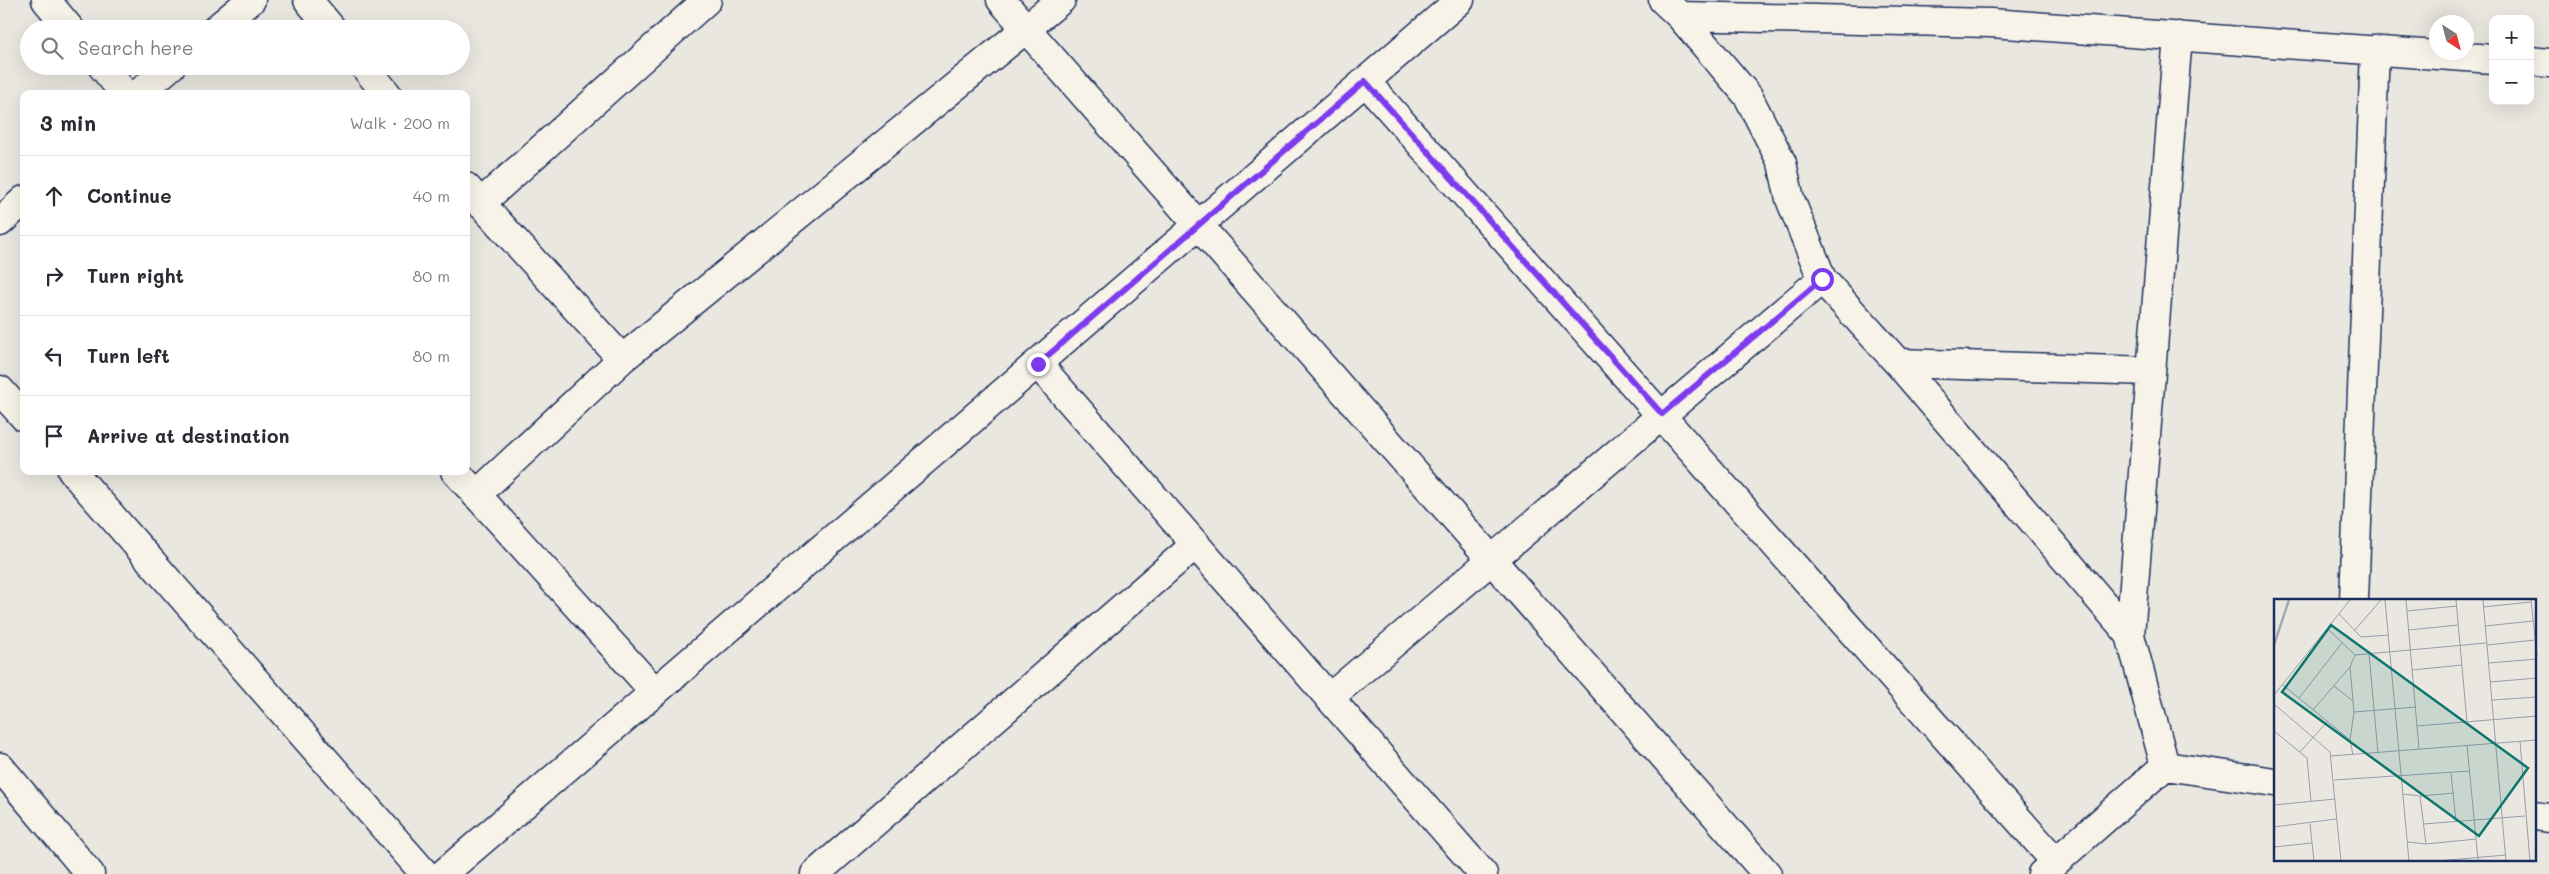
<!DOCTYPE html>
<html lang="en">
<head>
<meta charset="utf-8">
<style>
	body { margin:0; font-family:Mali,sans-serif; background:#f2f2f3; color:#2b2b33 }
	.controls { position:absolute; right:15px; top:15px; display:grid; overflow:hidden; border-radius:10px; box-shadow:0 5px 20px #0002 }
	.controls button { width:45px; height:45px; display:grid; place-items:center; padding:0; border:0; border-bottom:1px solid #e1e1e2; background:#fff; color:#2b2b33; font:25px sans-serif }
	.compass { position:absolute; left:2429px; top:15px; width:45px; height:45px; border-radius:50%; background:#fff; box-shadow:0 5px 20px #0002; rotate:144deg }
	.stop { position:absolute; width:15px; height:15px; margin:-11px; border:4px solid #7c3aed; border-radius:50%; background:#fff }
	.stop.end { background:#7c3aed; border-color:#fff; box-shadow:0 1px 5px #0008 }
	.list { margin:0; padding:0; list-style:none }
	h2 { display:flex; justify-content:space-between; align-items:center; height:65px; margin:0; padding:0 20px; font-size:21px }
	h2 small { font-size:16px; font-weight:400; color:#7c7c81 }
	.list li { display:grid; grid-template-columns:32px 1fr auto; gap:15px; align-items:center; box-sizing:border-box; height:80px; padding:0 20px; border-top:1px solid #e1e1e2 }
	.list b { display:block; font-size:19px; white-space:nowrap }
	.list em { font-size:16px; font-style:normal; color:#7c7c81 }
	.icon { flex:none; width:28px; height:28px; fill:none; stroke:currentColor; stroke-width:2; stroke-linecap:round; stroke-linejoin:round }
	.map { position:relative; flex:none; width:2549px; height:874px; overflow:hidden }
	.search { position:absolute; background:#fff; box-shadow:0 5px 20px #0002; left:20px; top:20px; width:450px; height:55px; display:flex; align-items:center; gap:12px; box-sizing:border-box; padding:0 18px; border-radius:28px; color:#7c7c81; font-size:19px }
	.panel { position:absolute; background:#fff; box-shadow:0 5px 20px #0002; left:20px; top:90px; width:450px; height:385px; border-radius:10px }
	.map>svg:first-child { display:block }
</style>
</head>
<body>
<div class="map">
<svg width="2549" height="874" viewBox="0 0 2549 874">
	<rect width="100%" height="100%" fill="#eae7e0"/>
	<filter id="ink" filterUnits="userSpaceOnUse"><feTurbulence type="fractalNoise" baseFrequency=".02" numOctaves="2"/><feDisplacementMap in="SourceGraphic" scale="10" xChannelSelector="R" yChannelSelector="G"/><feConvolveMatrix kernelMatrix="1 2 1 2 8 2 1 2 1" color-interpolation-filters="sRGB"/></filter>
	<g filter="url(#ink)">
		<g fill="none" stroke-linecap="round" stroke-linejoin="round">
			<defs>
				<path id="minor" d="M46 0 70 29
					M308 0 332 29
					M1001 0 1767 874
					M1663 0 1680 16 1991 23 2493 59
					M1680 16 1748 96 1782 163 1790 199 1822 279 1898 363 2130 635 2165 766 2275 782
					M216 29 251 0
					M2530 61 2549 63
					M102 66 125 94
					M364 66 387 94
					M1365 81 2056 862
					M138 94 171 66
					M466 187 622 359
					M480 204 707 0
					M0 222 24 200
					M1898 363 2151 371
					M1038 364 1483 874
					M0 390 24 417
					M72 471 425 874
					M455 471 655 692
					M476 495 622 359 1061 0
					M2354 600 2375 50
					M2130 635 2178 36
					M1329 698 1822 279
					M0 767 90 874
					M2535 816 2549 818
					M443 874 1460 0
					M815 874 1196 544
					M2042 874 2165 766"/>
			</defs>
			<use href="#minor" stroke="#1b2f5e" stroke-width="31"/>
			<use href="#minor" stroke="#f7f3e8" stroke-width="28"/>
		</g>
	</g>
	<g fill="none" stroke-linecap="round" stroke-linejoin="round" filter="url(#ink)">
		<path stroke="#7c3aed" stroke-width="6" d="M1038 364 1365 81 1662 414 1822 279"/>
	</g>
	<g transform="translate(2274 599)">
		<rect width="262" height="262" fill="#eae7e0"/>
		<path fill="none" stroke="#a3a8b4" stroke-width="2.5" d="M0 46 15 1"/>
		<path fill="none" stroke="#979dac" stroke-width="1" d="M111 1 135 262M132 1 145 150M182 1 193 123M209 1 232 262M257 1 263 57M209 8 257 3M133 12 183 7M65 15 87 38 115 36M211 27 259 22M53 29 81 56 76 68 80 113 76 141M135 31 184 26M80 32 107 1M213 46 261 41M95 55 104 154M81 56 212 44M215 64 263 60M138 71 188 66M216 83 263 79M9 86 76 141 79 156M60 87 79 102M0 96 76 1M25 99 68 44M218 101 263 98M0 105 56 153 67 262M39 111 76 68M80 113 142 108M143 127 263 117M0 132 33 159 37 202M246 142 256 262M193 146 204 261M26 153 53 123M57 157 263 141M177 174 182 223M60 181 196 172M129 195 146 197 180 194M146 197 152 245M0 206 61 200M36 225 40 262M150 225 251 217M0 228 62 220M134 243 152 245 202 240M0 248 38 244M163 262 232 256"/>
		<path fill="#0f766e" fill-opacity="0.15" stroke="#0f766e" stroke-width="2.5" d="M57 26 254 169 205 237 8 93Z"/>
		<rect width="262" height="262" fill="none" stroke="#1b2f5e" stroke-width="2.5"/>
	</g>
</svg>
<div class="controls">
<button>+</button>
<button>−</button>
</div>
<svg class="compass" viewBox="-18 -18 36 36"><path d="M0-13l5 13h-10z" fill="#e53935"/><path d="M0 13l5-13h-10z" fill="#7c7c81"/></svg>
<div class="stop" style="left:1822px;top:279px"></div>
<div class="stop end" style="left:1038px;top:364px"></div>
<div class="search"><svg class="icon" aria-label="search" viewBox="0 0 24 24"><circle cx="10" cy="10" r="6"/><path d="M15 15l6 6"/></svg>Search here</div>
<section class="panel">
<h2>3 min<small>Walk · 200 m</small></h2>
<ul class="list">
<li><svg class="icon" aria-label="ahead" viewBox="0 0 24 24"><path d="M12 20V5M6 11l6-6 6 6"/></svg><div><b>Continue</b></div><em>40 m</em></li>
<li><svg class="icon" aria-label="right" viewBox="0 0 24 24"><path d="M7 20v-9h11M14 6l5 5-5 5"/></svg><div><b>Turn right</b></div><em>80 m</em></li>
<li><svg class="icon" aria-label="left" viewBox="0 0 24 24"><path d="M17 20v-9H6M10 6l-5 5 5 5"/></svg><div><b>Turn left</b></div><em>80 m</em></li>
<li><svg class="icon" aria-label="arrive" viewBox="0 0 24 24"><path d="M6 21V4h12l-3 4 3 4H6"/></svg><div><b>Arrive at destination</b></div></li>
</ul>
</section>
</div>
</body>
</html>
